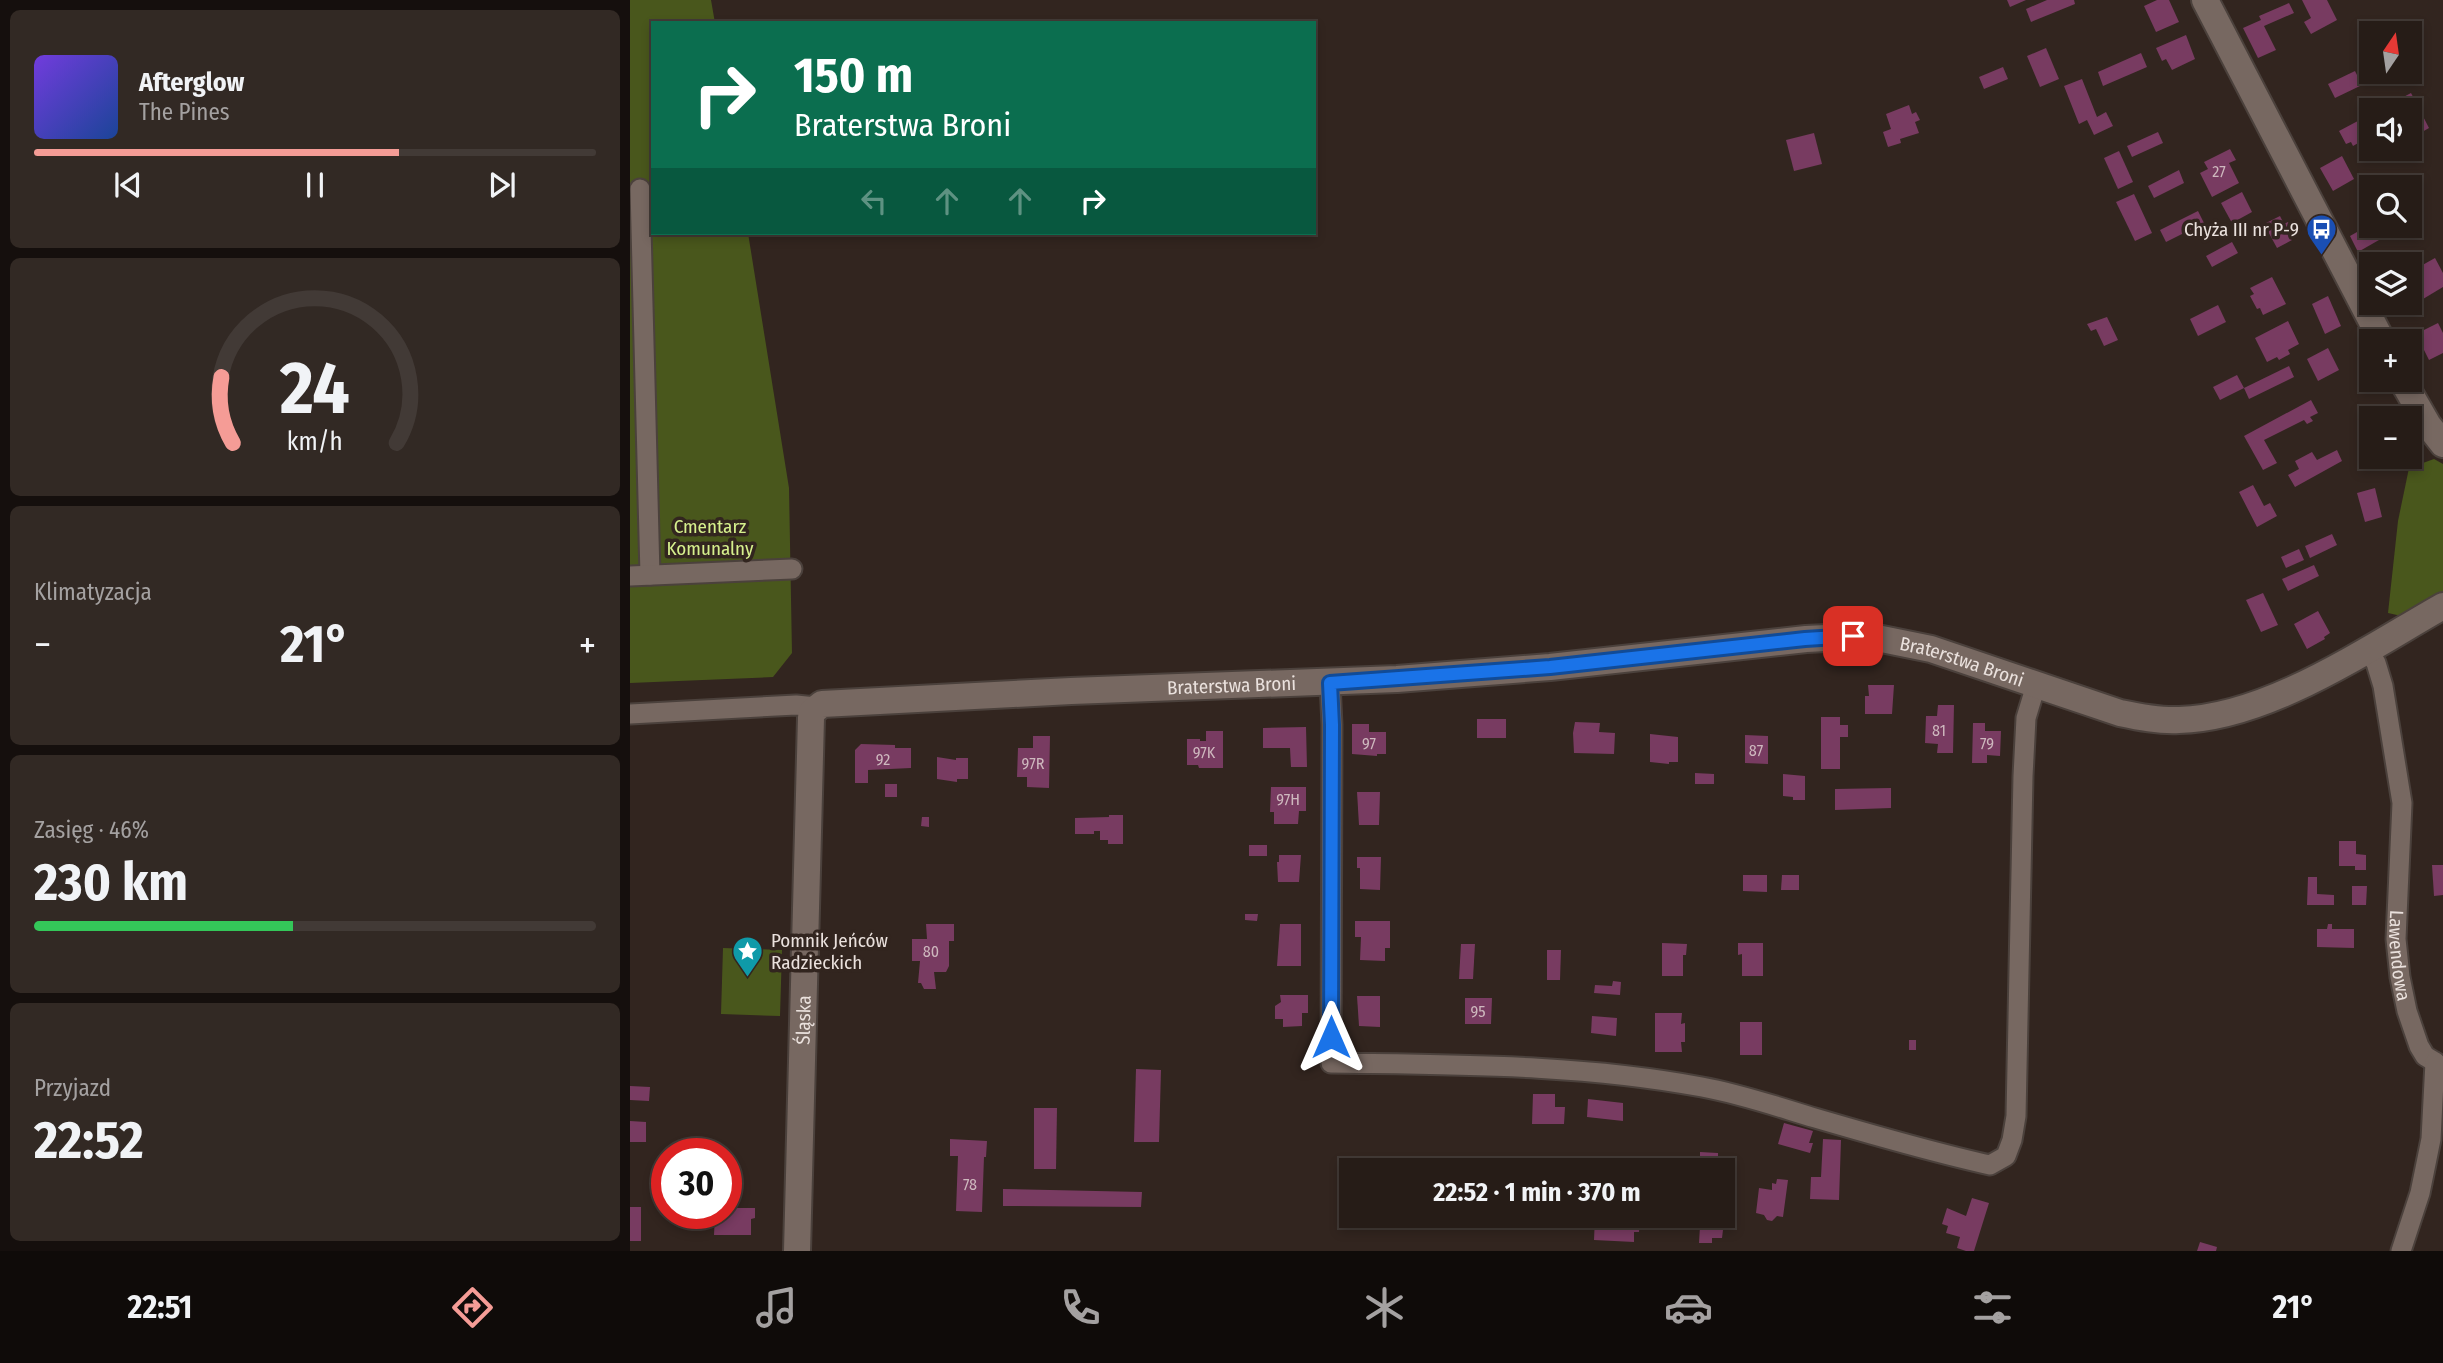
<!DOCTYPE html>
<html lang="pl">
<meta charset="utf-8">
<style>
body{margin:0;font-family:"Fira Sans Condensed",sans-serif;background:#322924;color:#f1f3f6;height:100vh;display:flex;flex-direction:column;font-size:26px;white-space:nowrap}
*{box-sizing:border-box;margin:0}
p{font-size:23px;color:#a4a1a1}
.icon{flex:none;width:38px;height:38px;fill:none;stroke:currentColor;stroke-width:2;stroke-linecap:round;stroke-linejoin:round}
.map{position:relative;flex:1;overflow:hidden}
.panel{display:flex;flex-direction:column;gap:10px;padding:10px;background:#150f0d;width:630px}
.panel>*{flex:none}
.top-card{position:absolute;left:21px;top:21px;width:665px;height:214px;border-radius:0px;box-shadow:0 4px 10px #0003,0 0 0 2px #423a36;background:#0b6e4f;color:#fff;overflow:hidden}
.needle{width:46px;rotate:13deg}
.tools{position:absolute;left:1729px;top:21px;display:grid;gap:14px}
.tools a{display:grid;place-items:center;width:63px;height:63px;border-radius:0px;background:#261c17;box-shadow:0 4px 10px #0003,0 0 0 2px #423a36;font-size:35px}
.speed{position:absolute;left:21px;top:1138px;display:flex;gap:14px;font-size:35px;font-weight:700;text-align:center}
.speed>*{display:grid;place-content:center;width:91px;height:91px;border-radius:50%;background:#261c17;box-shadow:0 4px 10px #0003,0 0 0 2px #423a36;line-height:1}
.speed .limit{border:10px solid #d22;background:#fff;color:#111}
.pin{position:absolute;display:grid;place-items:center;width:60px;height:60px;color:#fff;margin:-30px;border-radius:14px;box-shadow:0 4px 10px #0006}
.me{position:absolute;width:77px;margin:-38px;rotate:0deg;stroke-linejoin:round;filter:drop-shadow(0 0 5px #0008)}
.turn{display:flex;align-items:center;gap:24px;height:147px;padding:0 28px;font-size:32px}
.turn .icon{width:91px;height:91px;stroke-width:2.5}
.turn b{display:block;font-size:49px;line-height:60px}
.lanes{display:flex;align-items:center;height:66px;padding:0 28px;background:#0003;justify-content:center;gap:35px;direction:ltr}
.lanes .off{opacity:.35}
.big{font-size:52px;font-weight:700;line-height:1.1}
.panel .card{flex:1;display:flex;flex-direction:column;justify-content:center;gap:10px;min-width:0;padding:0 24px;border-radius:10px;background:#322924}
.panel .dial{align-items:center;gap:0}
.dial svg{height:182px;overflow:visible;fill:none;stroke:#423a36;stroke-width:7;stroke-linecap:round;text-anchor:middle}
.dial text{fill:#f1f3f6;stroke:none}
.song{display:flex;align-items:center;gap:21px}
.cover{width:84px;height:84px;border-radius:10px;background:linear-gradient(135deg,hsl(260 70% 55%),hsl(220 70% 35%))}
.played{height:7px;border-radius:4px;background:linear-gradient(90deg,#f59c96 65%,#423a36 65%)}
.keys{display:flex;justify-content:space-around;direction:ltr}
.heat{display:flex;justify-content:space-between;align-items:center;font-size:38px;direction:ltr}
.charge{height:10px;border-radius:5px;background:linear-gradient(90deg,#34c759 46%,#423a36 0)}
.trip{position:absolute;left:709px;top:1158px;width:396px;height:70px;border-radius:0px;background:#261c17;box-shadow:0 4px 10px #0003,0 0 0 2px #423a36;font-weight:700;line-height:70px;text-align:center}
.tab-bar{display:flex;height:112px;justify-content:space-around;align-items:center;background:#0f0b09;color:#a4a1a1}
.tab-bar .icon{width:49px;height:49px}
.tab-bar .active{color:#f59c96}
.tab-bar b{font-size:32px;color:#f1f3f6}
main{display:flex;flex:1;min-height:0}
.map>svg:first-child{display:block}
.green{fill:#49571c}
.building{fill:#783b61}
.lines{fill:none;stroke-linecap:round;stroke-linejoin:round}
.street-casing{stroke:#4b413c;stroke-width:23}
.secondary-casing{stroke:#4b413c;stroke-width:30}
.street{stroke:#776861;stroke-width:19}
.secondary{stroke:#776861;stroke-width:26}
.route-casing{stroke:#114b97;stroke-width:18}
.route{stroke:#1a73e8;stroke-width:12}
.labels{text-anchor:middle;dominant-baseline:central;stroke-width:7;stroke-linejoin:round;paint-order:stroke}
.number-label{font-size:16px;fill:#ceb8be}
.poi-label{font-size:19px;fill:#eae1dd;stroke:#32251f;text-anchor:end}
.park-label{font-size:19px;fill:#d6f08d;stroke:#32251f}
.street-label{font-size:19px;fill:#eae1dd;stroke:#32251f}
</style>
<main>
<section class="panel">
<div class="card">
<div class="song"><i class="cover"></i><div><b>Afterglow</b><p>The Pines</p></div></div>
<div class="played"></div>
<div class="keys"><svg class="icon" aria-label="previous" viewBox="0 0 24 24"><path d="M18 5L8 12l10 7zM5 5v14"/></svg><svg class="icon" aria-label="pause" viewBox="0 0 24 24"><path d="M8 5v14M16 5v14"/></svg><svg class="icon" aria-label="next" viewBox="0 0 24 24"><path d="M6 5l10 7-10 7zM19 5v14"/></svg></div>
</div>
<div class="card dial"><svg viewBox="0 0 100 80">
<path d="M14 69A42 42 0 1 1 86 69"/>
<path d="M14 69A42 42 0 0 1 9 40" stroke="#f59c96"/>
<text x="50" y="56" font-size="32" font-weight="700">24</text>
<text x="50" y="72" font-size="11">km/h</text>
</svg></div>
<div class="card"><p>Klimatyzacja</p>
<div class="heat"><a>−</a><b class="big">21°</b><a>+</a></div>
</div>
<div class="card"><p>Zasięg · 46%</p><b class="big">230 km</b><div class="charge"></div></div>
<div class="card"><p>Przyjazd</p><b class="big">22:52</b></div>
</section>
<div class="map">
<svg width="1813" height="1251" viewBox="0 0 1813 1251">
<rect width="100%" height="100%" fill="#32251f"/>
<g class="green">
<path d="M0 0H81L85 23H23V233H118L159 488 162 653 143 677 0 683Z"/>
<path d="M1804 459 1813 464V596L1776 617 1758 613 1768 521 1779 468Z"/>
<path d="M93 948 152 950 150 1016 91 1014Z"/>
</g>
<g class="building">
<path d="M1377 0H1396L1380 7Z"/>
<path d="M1417 0H1444L1445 4 1401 22 1396 9Z"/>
<path d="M1527 0H1539L1549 22 1526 32 1514 6Z"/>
<path d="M1672 0H1697L1707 20 1681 34 1674 22 1681 18Z"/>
<path d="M1659 3 1664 13 1634 26 1646 50 1628 58 1613 28 1631 20 1629 16Z"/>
<path d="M1556 35 1565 59 1542 70 1536 59 1532 61 1526 48Z"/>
<path d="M1416 48 1429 79 1410 87 1397 56Z"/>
<path d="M1511 53 1517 67 1473 86 1468 72Z"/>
<path d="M1373 67 1378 79 1354 89 1349 77Z"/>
<path d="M1725 71 1732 85 1705 98 1698 84Z"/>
<path d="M1452 79 1467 117 1476 112 1483 126 1464 135 1457 120 1449 124 1434 86Z"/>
<path d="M1781 93 1799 128 1780 139V110H1749Z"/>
<path d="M1279 105 1282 114 1286 112 1290 120 1285 122 1289 133 1270 139 1271 143 1258 147 1253 132 1261 129 1256 114Z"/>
<path d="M1741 114V131L1727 138 1730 142 1723 146 1721 142 1716 144 1709 131Z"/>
<path d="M1528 132 1533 143 1502 157 1497 146Z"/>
<path d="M1184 133 1192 164 1164 171 1156 140Z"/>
<path d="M1600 149 1606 160 1599 163 1609 183 1582 197 1570 173 1578 169 1574 162Z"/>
<path d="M1489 151 1503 182 1488 189 1474 158Z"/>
<path d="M1712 156 1724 179 1703 191 1690 168Z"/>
<path d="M1549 170 1554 183 1524 198 1518 186Z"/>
<path d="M1612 192 1622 212 1602 223 1591 203Z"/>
<path d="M1504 194 1522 233 1505 241 1486 202Z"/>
<path d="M1568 211 1574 223 1536 242 1530 230Z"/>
<path d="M1650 216 1654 224 1658 222 1661 227 1657 229 1662 240 1647 248 1634 224Z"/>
<path d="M1741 224 1759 226 1763 232 1728 252 1720 236Z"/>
<path d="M1602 242 1608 253 1582 267 1576 256Z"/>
<path d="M1805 258 1813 273V287L1788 302 1780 287V272Z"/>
<path d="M1642 277 1656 304 1633 315 1630 308 1627 309 1620 296 1624 294 1620 288Z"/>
<path d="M1698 296 1711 326 1695 334 1682 304Z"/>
<path d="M1588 305 1596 322 1568 336 1560 319Z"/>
<path d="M1477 317 1488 340 1474 346 1466 329 1461 331 1457 324Z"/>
<path d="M1658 321 1669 344 1658 350 1660 354 1649 360 1647 357 1637 362 1625 338Z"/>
<path d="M1808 323 1813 333V353L1799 360 1786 334Z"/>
<path d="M1698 348 1709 370 1688 381 1677 359Z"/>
<path d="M1659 366 1664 377 1619 399 1614 388Z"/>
<path d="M1607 375 1614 388 1590 400 1583 387Z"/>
<path d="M1681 400 1688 413 1680 417 1683 421 1677 424 1674 420 1634 440 1647 463 1633 470 1614 436Z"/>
<path d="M1707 450 1712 461 1665 487 1658 475 1669 469 1665 461 1682 452 1687 460Z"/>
<path d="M1623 485 1634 506 1640 503 1647 516 1627 527 1609 492Z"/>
<path d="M1745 488 1752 517 1735 522 1727 493Z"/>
<path d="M1702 534 1707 545 1680 558 1675 546Z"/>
<path d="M1669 549 1674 560 1656 568 1651 557Z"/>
<path d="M1684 565 1689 576 1658 591 1652 579Z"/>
<path d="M1633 593 1648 625 1631 632 1616 600Z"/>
<path d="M1688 611 1700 633 1694 637 1695 639 1677 649 1664 624Z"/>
<path d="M1238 685H1264L1262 714H1235V696H1239Z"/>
<path d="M1308 705H1324L1323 753H1307L1308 744 1295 743 1296 716H1307Z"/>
<path d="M1191 717H1210V725H1218V737H1210V769H1191Z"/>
<rect x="847" y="719" width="29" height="19"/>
<path d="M945 722 970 723 969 732 985 733 984 754 944 753 943 733Z"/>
<path d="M1343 723H1355V731H1371L1370 756 1357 755V763H1342Z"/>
<path d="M722 724H739V732H756V754H747V756L722 754Z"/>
<path d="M676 727 677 767H661L660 748H633V728Z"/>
<path d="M576 731H593V768H569L568 765H557V739H570V741H576Z"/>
<path d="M1020 734 1048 737V762H1039V764L1020 762Z"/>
<path d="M1115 735 1138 736V764L1115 763Z"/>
<path d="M403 736H420L419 788 397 787V777H387L388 748H403Z"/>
<path d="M231 744 265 745V748H281V768L238 770V783H225V750Z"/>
<path d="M307 757 326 760V758H338V779H327V782L307 779Z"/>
<path d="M1065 773 1084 774V784H1065Z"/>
<path d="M1153 774 1175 776V800H1163V797L1153 796Z"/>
<rect x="255" y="784" width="12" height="13"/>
<path d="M641 787H676V811H669L668 824H644V812H640Z"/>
<path d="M1261 788V808L1205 810V789Z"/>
<path d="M727 792H750L749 825H729Z"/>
<path d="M479 815H493V844H478V840H470V831H464V834H445V818L479 817Z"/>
<path d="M292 817H299V827L291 826Z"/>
<path d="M1709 841H1726V854L1736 855V870H1725V866H1709Z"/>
<rect x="619" y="845" width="18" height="11"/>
<path d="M649 855H671L669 882H648L647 862H649Z"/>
<path d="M727 857H751L750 890 730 889V868H727Z"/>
<path d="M1802 865H1813V895L1804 896Z"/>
<path d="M1113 875H1137V892L1113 891Z"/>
<path d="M1152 875H1169V890H1151Z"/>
<path d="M1678 877H1687V894L1704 895V905H1677Z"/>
<path d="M1722 886H1737L1736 905H1722Z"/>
<path d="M615 914H628L627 921 615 920Z"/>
<path d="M725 921H760V948H755V961L730 960 731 937H725Z"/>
<path d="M296 924H324V941H319V966L316 972H304L306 989H294L291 983H288L290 961H282V939H297Z"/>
<path d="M650 924H671V966H647Z"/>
<path d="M1698 924H1702V929H1724V948L1687 947V929H1697Z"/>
<path d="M1032 943 1057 944 1056 955H1053V976H1032Z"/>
<path d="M1108 943H1133V976H1112V954L1108 955Z"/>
<path d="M831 944H845L843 979H829Z"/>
<path d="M917 950H931L930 980H917Z"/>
<path d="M983 981 991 982 990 995 964 993 965 985 982 986Z"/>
<path d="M650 995H678V1013H672V1026L653 1027V1019H645V1006L651 1002Z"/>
<path d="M727 996H750V1027L729 1026Z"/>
<path d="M835 998H862L861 1024H835Z"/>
<path d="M1025 1013H1052L1051 1024 1055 1023V1042H1051L1052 1052H1025Z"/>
<path d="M962 1016 987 1018 986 1036 961 1033Z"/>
<rect x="1110" y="1022" width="22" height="33"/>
<rect x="1279" y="1040" width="7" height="10"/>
<path d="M506 1069 531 1070 529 1142H504Z"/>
<path d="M0 1086 20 1087 19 1101 0 1100Z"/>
<path d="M903 1094H925V1107H935L934 1124H902Z"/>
<path d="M958 1099 993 1103V1121L957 1117Z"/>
<path d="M404 1108H427L426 1169H404Z"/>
<path d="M0 1121 16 1122V1142H0Z"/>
<path d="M1154 1123 1183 1131 1179 1143H1183L1180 1153 1148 1144Z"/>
<path d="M320 1139 357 1141 356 1157H354L352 1212 326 1211 328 1156H320Z"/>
<path d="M1193 1139 1211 1140 1209 1200 1180 1199 1181 1177H1191Z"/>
<path d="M1070 1152 1088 1153V1157L1101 1158 1100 1180H1092V1171H1053L1054 1157H1070Z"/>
<path d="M956 1161 1007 1163V1171H956Z"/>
<path d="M1147 1179 1158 1180 1153 1217 1147 1216 1142 1221 1137 1220 1134 1215 1126 1213 1129 1188 1142 1190V1183L1146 1184Z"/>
<path d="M373 1189 512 1192 511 1207 373 1206Z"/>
<path d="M1342 1198 1359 1203 1344 1251H1336L1327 1248 1330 1237 1316 1233 1318 1226 1312 1224 1317 1208 1336 1216Z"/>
<rect x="0" y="1207" width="11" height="34"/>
<path d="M96 1208H125V1218L121 1219V1235H84L85 1213H96Z"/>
<path d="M965 1216H1010L1009 1232H1004V1242L964 1240Z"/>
<path d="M1082 1222H1094L1092 1238H1082V1243H1069L1070 1226H1082Z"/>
<path d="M1570 1242 1587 1247 1586 1251H1567Z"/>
</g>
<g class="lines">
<defs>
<g id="street">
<path d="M10 189 20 575"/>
<path d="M0 576 162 569"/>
<path id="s1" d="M1737 649 1746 663 1753 686 1772 803 1766 939 1770 977 1777 1011 1789 1046 1795 1056 1805 1062"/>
<path d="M700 683 702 725 701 1063C825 1065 950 1064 1072 1087 1111 1094 1148 1107 1185 1118 1243 1135 1301 1152 1360 1165L1376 1156 1382 1140 1386 1116 1393 776 1396 718 1406 685"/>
<path d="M0 714 166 705 186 707"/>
<path d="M1771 1251 1790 1193 1801 1139 1805 1062"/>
</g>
<g id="secondary">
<path d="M1575 0 1752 341"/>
<path d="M1772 380 1798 425 1813 444"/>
<path id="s2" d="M167 1251 181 718 182 712 192 704 441 691 767 679 920 667 1176 639 1237 636 1301 649 1490 713C1509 717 1529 721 1549 720 1638 718 1737 649 1813 606"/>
</g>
</defs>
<use href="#street" class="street-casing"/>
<use href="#secondary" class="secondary-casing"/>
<use href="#street" class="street"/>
<use href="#secondary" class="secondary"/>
</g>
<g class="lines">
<defs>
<path id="route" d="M701 1037 702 725 700 683 920 667 1175 639 1223 636"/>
</defs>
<use href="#route" class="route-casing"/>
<use href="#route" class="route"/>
</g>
<defs>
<symbol id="bus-pin" viewBox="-11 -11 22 30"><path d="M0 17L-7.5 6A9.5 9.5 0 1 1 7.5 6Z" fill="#1a4fb4" stroke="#32251f"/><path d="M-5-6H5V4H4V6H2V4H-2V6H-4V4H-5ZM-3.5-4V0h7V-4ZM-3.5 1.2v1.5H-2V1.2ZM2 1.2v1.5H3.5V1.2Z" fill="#fff"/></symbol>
<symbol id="sight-pin" viewBox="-11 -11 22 30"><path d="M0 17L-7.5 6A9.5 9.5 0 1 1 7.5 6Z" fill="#0f9aa8" stroke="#32251f"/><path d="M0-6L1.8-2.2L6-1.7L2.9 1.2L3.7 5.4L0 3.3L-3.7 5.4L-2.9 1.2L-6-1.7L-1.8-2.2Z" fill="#fff"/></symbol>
</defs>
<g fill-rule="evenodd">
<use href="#bus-pin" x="1674" y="212" width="35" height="47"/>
<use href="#sight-pin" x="100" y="934" width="35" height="47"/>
</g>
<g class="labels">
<g class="number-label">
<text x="1589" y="171">27</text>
<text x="1309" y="730">81</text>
<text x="739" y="743">97</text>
<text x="1357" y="743">79</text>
<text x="1126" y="750">87</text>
<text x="574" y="752">97K</text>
<text x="253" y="759">92</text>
<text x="403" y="763">97R</text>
<text x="658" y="799">97H</text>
<text x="301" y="951">80</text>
<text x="848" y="1011">95</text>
<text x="340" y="1184">78</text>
</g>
<g class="poi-label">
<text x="1669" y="229">Chyża III nr P-9</text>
<text x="141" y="940" text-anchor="start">Pomnik Jeńców<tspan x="141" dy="22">Radzieckich</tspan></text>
</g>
<g class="park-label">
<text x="80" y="526">Cmentarz<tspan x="80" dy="22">Komunalny</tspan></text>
</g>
<g class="street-label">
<text stroke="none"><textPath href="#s2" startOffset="1698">Braterstwa Broni</textPath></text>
<text stroke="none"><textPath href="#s2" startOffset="962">Braterstwa Broni</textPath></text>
<text stroke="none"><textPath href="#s1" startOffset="312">Lawendowa</textPath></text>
<text stroke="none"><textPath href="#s2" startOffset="231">Śląska</textPath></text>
</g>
</g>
</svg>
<div class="tools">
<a><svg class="needle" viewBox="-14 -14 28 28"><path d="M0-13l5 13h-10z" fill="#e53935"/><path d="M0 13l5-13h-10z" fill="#a4a1a1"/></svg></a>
<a><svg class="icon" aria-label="sound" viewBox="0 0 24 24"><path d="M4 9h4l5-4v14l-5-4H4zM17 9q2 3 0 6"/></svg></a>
<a><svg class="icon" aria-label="search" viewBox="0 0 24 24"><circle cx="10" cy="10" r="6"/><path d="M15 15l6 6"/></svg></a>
<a><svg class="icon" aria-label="layers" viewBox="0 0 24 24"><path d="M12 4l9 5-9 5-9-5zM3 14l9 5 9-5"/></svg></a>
<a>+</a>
<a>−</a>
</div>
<div class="speed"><div class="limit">30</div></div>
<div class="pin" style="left:1223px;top:636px;background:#d93025"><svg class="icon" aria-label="arrive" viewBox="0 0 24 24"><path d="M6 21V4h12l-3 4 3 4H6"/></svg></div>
<svg class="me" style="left:701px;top:1037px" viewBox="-20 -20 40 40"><path d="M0-17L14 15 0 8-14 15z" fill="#1a73e8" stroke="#fff" stroke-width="4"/></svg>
<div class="trip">22:52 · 1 min · 370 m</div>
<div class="top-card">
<div class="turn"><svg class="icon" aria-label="right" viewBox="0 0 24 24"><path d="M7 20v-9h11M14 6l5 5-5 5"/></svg><div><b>150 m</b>Braterstwa Broni</div></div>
<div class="lanes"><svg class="icon off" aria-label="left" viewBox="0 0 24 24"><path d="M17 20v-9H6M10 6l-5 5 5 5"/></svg><svg class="icon off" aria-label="ahead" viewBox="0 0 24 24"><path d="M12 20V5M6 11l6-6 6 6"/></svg><svg class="icon off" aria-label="ahead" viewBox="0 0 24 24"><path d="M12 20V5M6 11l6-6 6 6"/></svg><svg class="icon" aria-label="right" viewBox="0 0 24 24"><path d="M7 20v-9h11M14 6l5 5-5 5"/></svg></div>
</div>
</div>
</main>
<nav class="tab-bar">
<b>22:51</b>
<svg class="icon active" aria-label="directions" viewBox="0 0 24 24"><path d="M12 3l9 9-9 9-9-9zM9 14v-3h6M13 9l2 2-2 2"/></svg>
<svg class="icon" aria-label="music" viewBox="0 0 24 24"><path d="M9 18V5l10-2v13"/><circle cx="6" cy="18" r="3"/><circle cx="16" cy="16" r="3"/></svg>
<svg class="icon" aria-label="phone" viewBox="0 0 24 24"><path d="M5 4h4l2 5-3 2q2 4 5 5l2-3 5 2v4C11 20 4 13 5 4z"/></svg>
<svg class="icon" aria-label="climate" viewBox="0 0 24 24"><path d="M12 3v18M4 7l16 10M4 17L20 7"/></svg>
<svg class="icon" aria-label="car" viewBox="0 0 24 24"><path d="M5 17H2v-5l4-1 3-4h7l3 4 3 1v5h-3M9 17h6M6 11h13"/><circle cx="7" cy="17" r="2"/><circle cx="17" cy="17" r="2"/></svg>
<svg class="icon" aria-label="filters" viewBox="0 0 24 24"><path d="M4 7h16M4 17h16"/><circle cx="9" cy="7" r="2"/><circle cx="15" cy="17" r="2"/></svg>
<b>21°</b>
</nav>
